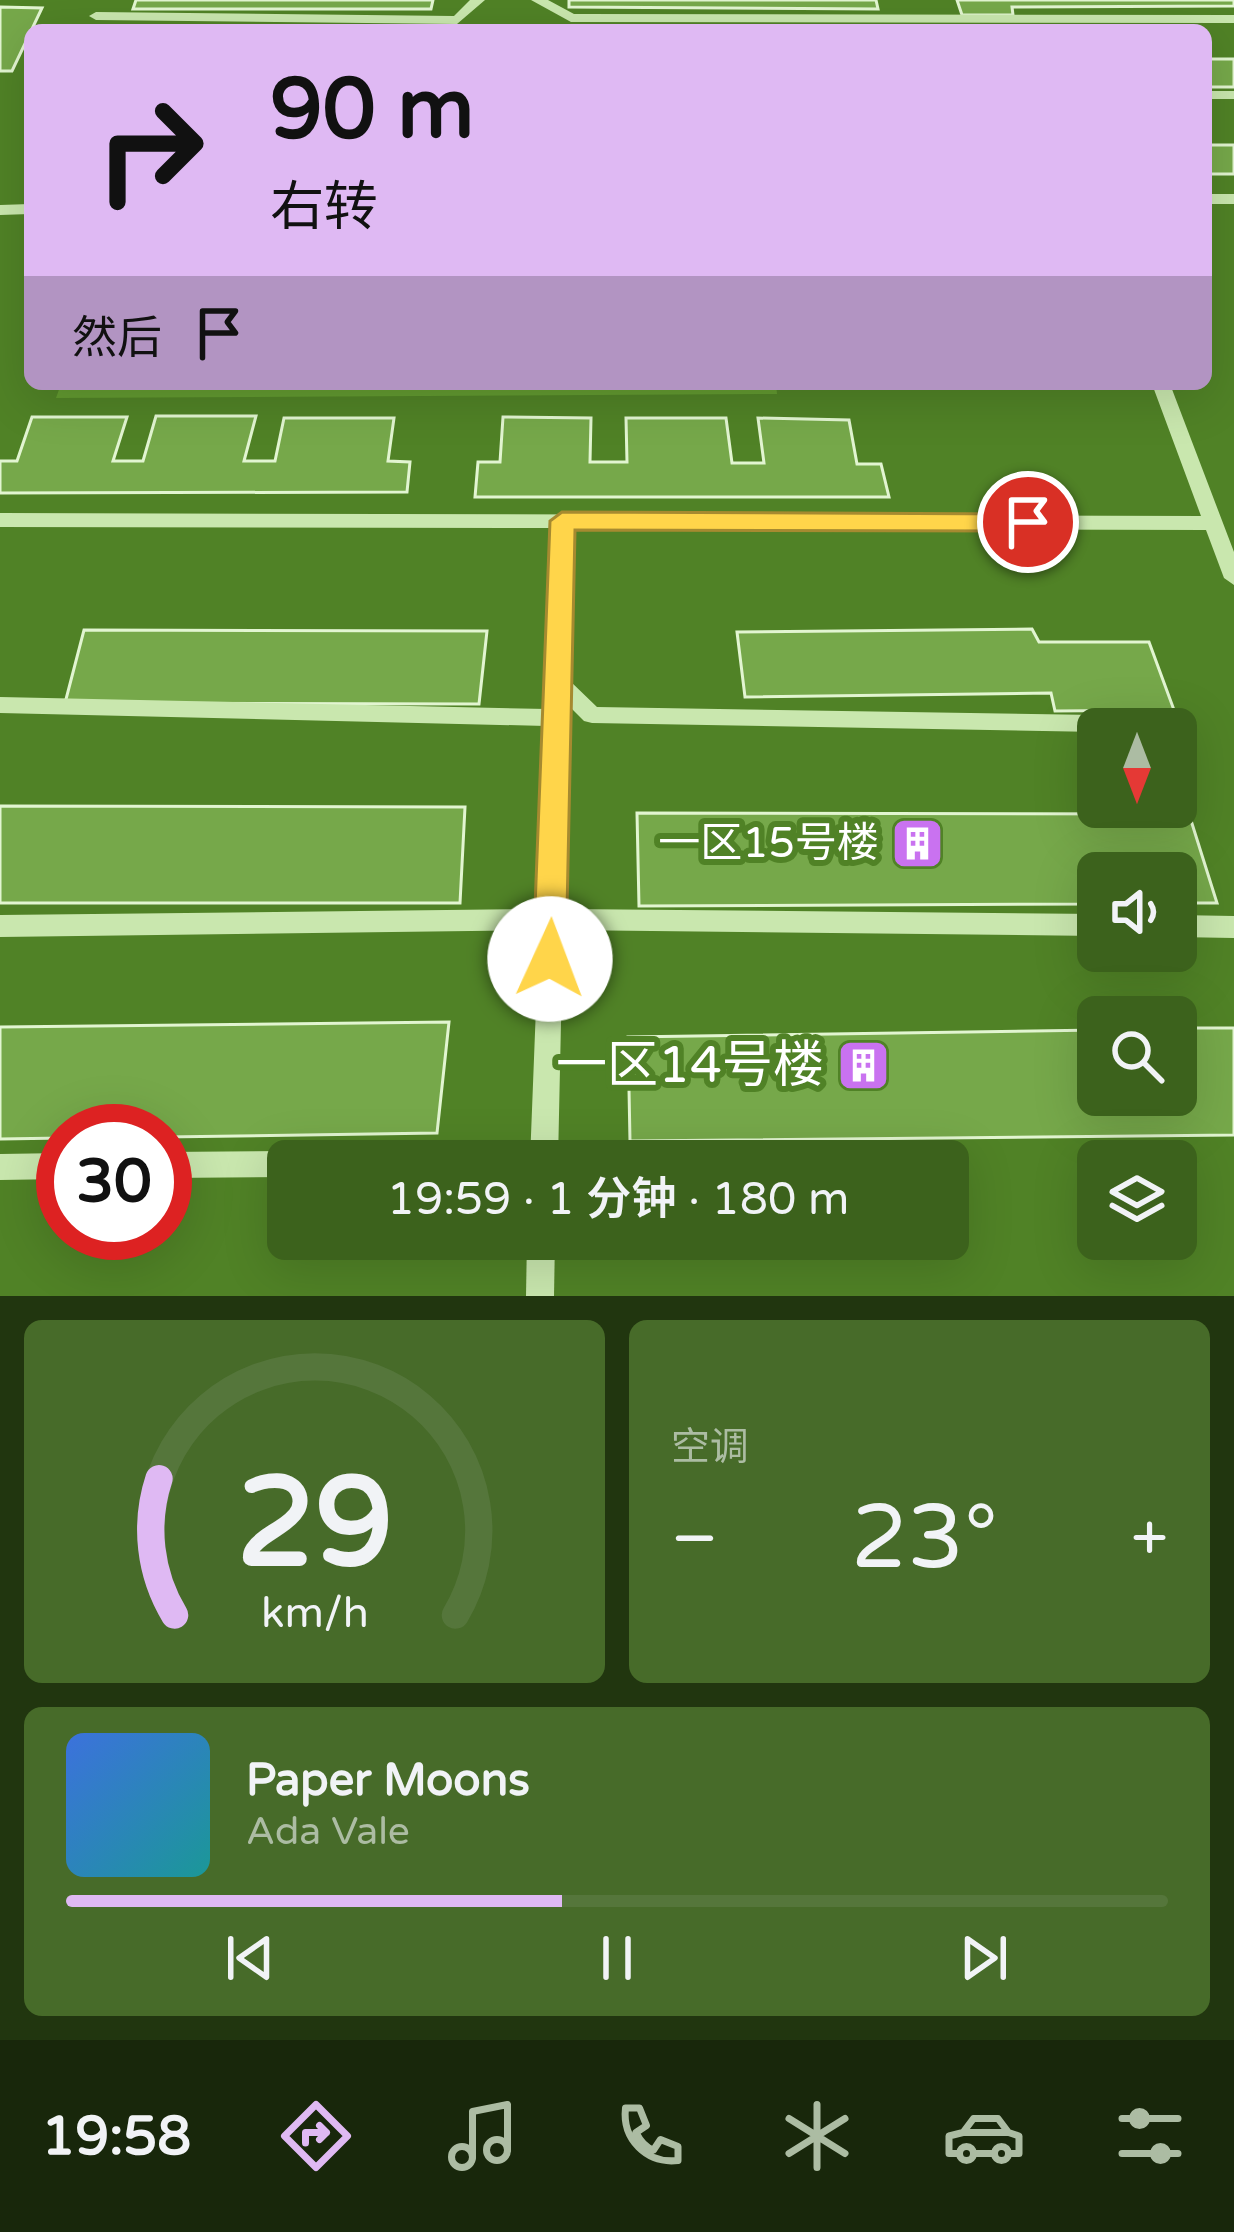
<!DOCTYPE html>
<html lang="zh">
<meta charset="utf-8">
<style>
body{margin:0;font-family:"Varela Round","Noto Sans SC",sans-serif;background:#476b29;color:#f1f3f6;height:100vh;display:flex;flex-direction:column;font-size:45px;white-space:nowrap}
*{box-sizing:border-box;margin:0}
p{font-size:39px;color:#acbca3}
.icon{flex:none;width:66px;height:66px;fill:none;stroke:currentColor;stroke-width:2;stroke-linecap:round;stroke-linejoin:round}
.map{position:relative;height:1296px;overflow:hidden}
.side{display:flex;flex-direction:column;gap:24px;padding:24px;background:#21360f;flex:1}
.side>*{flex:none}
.banner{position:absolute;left:24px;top:24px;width:1188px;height:366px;border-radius:18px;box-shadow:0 12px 48px #0002;background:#dfb9f3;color:#111;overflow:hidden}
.needle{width:78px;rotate:180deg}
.tools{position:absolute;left:1077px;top:708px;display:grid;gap:24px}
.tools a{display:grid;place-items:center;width:120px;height:120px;border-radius:18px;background:#3c621c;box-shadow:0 12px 48px #0002;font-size:60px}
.speed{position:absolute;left:36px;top:1104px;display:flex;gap:24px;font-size:60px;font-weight:700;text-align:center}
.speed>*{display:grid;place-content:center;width:156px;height:156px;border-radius:50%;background:#3c621c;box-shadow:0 12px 48px #0002;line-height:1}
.speed .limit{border:18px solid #d22;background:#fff;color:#111}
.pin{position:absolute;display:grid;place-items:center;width:102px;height:102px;color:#fff;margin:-51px;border:6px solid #fff;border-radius:50%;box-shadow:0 3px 12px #0007}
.me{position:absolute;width:132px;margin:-66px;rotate:2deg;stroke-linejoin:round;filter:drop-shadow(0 0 9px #0008)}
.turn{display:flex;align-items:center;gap:42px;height:252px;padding:0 48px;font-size:54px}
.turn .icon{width:156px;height:156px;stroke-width:2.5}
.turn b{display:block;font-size:84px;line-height:102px}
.then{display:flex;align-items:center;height:114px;padding:0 48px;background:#0003;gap:24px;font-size:45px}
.big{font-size:90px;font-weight:600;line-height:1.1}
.side .card{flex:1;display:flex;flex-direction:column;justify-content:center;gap:18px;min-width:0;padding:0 42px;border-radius:18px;background:#476b29}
.side .dial{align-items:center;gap:0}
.dial svg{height:312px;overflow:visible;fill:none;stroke:#55763b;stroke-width:7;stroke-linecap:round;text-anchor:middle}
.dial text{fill:#f1f3f6;stroke:none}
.song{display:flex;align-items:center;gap:36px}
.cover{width:144px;height:144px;border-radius:18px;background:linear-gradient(135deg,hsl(220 70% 55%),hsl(180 70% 35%))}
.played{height:12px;border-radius:6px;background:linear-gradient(90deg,#dfb9f3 45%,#55763b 45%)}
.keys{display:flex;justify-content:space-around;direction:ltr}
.heat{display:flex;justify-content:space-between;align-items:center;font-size:66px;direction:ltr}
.side .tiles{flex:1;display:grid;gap:24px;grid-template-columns:1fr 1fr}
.card:last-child{grid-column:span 2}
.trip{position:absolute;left:267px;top:1140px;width:702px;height:120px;border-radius:18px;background:#3c621c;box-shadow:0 12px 48px #0002;font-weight:600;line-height:120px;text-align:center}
.tab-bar{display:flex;height:192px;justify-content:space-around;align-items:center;background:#18270b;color:#acbca3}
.tab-bar .icon{width:84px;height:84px}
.tab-bar .selected{color:#dfb9f3}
.tab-bar b{font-size:54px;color:#f1f3f6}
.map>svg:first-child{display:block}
.green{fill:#629930}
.building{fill:#76a84a;stroke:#e2f5d1;stroke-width:3}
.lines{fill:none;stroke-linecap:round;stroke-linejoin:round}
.minor{fill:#c9e7ae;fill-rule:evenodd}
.route{fill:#ffd54a;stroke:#a68a30;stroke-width:3}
.labels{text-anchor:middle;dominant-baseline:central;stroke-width:12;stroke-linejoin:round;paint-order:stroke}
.poi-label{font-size:42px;fill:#fff;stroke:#508226;text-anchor:end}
.near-poi-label{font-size:51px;fill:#fff;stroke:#508226;text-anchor:end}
</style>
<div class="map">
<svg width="1234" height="1296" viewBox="0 0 1234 1296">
<rect width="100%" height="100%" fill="#508226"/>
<path class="green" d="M61 384H776L777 394 56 398Z"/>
<g class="building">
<path d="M136 0H433L431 9H133Z"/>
<path d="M569 0H876L878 9 569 7Z"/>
<path d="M957 0H1234V6L1012 7 1013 15H962Z"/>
<path d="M0 7 42 8 12 71H0Z"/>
<rect x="1206" y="59" width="28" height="28"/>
<rect x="1206" y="145" width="28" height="29"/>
<path d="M156 416H256L244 461H275L284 418H394L388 461 410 462 407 492 0 493V461H17L32 417H127L113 461H143Z"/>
<path d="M503 417 591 418 590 462H627L626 418H726L732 463H764L758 418 849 420 857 464H881L889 497H475L478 462H500Z"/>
<path d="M1032 629 1039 642H1149L1174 710 1055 711 1051 693 745 697 737 632Z"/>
<path d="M84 630 487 631 479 704 65 703Z"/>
<path d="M0 806 465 807 460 903H0Z"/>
<path d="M637 813 1189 814 1217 903H1176V873H1098V904L639 906Z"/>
<path d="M449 1022 437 1133 165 1137V1131H63V1138L0 1139V1027Z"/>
<path d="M1176 1028H1234V1135L630 1141 628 1037 1098 1030V1095H1176Z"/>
</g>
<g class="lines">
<g class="minor">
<path d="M470 0H485L457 24 96 20 89 16 96 12 454 16Z"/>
<path d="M531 0H548L574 14 1234 15V23L571 22Z"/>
<rect x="1206" y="91" width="28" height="8"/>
<rect x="1206" y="194" width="28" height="10"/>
<path d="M30 204V214L0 215V205Z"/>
<path d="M1152 384H1170L1234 552V585L1224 578 1206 530 573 528 569 680 597 707 1160 716 1168 719 1171 725 1169 729H1098V732L592 723 584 721 568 705 564 909 1098 914V936L563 930 558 1161H530L539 930 0 937V915L539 909 546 726 0 713V697L547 709 553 528 0 527V513L1201 516Z"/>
<path d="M1176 915 1234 916V938L1176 937Z"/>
<path d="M288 1151 298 1155 300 1161H288V1177L165 1178V1152Z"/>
<path d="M63 1153V1179L0 1180V1154Z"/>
<path d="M527 1239H555L554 1296H526Z"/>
</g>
</g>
<path class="route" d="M562 512 1028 514 1040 522 1028 531 575 530 566 959 561 969 550 974 538 969 533 959 550 521Z"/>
<defs>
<symbol id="building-square" viewBox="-11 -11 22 22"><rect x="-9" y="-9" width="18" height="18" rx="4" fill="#c972f0" stroke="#508226"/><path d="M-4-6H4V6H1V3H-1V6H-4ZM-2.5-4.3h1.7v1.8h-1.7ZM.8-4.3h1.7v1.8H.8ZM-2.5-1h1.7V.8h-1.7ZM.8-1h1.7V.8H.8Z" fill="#fff"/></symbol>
</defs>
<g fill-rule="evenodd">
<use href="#building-square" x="888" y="814" width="59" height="59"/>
<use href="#building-square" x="834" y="1036" width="59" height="59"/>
</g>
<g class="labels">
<g class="poi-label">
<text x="879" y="843">一区15号楼</text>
</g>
<g class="near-poi-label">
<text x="824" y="1066">一区14号楼</text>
</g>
</g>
</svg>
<div class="tools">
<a><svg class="needle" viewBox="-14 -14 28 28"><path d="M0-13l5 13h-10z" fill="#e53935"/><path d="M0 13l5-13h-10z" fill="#acbca3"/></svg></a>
<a><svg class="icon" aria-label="sound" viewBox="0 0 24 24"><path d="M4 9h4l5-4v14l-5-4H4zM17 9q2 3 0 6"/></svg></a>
<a><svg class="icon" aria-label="search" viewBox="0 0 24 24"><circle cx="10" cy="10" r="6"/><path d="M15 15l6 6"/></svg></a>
<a><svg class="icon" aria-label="layers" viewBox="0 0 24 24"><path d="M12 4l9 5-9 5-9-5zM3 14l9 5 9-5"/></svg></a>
</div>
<div class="speed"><div class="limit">30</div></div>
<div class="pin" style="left:1028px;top:522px;background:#d93025"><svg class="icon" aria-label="arrive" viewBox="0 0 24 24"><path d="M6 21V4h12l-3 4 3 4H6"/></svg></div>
<svg class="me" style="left:550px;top:959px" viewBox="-20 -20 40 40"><circle r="19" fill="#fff"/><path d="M0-13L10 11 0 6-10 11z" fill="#ffd54a"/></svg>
<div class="trip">19:59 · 1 分钟 · 180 m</div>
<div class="banner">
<div class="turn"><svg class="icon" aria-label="right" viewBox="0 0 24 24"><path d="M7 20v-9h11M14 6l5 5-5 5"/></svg><div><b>90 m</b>右转</div></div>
<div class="then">然后<svg class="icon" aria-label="arrive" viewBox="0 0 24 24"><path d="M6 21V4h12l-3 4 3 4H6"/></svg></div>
</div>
</div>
<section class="side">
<div class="tiles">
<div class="card dial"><svg viewBox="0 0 100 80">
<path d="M14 69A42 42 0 1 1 86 69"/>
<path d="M14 69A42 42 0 0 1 10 34" stroke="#dfb9f3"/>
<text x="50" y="56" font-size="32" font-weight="700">29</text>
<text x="50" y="72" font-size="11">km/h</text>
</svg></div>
<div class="card"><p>空调</p>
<div class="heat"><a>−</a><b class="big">23°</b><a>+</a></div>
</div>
<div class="card">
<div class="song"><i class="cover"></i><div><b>Paper Moons</b><p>Ada Vale</p></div></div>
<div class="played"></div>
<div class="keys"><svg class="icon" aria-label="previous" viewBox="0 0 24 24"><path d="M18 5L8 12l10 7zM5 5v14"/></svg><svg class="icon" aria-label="pause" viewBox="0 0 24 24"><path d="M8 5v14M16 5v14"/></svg><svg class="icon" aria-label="next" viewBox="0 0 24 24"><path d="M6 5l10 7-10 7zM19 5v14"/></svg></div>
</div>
</div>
</section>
<nav class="tab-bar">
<b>19:58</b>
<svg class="icon selected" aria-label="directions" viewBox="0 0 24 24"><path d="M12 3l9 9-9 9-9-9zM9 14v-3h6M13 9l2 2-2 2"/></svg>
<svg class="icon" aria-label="music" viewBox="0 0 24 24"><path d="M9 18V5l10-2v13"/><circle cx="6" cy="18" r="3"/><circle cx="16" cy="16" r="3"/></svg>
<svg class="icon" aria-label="phone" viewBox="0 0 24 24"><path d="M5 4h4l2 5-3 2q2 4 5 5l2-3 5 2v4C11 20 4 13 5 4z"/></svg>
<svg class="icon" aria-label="climate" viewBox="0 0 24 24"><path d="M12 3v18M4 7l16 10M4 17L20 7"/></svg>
<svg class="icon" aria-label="car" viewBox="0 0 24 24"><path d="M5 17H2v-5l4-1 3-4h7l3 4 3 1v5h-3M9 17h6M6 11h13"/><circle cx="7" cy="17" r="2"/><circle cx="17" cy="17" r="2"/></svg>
<svg class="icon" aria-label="filters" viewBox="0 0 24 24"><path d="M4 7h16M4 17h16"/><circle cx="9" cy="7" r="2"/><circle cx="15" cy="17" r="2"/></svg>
</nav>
